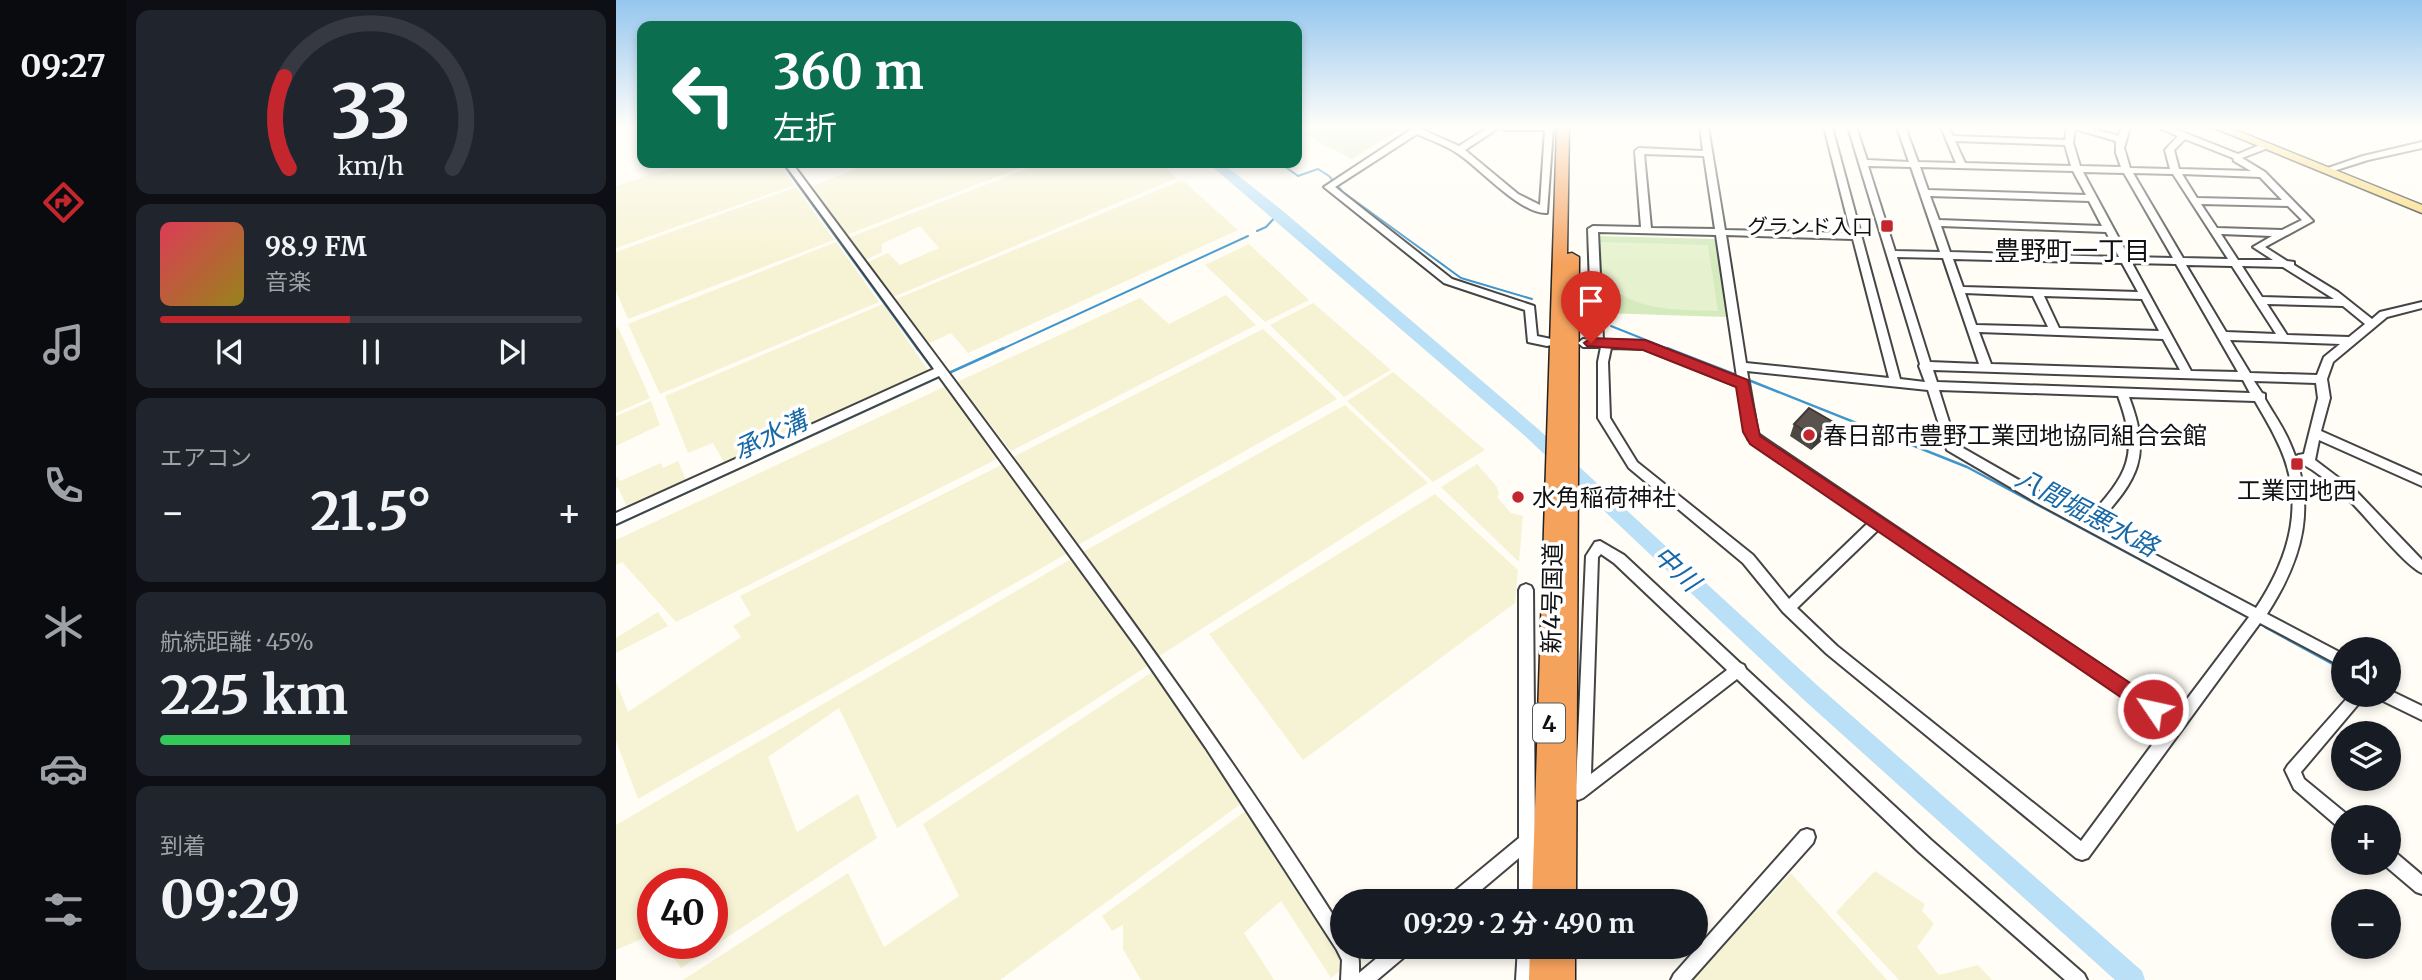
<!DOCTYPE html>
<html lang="ja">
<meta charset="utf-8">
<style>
body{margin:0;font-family:Merriweather,"Noto Sans JP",serif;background:#20242c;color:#f1f3f6;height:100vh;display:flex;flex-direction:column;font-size:26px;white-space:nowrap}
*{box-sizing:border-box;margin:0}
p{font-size:23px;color:#9ea1a6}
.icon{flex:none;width:38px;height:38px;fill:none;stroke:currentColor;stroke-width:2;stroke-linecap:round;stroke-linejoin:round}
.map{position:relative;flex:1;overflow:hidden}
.details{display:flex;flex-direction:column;gap:10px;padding:10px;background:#0d0f14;width:490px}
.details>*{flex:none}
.hud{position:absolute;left:21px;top:21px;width:665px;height:147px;border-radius:14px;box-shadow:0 4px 10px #0003;background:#0b6e4f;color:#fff;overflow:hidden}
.fabs{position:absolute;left:1715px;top:637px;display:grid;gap:14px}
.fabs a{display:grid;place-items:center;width:70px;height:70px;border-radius:50%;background:#171b24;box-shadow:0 4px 10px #0003;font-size:35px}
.speed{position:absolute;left:21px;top:868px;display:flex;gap:14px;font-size:35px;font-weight:700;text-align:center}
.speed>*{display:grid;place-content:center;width:91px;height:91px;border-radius:50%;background:#171b24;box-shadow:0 4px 10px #0003;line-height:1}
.speed .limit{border:10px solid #d22;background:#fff;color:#111}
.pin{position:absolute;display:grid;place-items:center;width:60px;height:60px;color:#fff;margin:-72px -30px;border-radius:50% 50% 50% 0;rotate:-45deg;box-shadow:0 0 7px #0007}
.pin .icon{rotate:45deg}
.me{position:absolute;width:77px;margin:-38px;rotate:304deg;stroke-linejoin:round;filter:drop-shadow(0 0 5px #0008)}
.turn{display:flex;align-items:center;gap:24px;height:147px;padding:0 21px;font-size:32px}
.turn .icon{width:91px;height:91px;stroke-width:2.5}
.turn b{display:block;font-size:49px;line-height:60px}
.big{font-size:52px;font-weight:700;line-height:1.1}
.details .tile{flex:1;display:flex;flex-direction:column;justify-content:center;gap:10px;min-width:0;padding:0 24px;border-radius:14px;background:#20242c}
.details .dial{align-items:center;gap:0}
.dial svg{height:182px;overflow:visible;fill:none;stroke:#363941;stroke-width:7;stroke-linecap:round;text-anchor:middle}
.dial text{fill:#f1f3f6;stroke:none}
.song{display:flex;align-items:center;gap:21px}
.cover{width:84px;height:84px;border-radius:10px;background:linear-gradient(135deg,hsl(350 70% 55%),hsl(50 70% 35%))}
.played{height:7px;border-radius:4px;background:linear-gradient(90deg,#c4262e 45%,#363941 45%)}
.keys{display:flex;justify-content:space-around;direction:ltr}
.heat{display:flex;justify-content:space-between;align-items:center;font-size:38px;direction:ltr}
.charge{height:10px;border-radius:5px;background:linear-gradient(90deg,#34c759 45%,#363941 0)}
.trip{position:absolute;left:714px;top:889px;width:378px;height:70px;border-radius:35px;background:#171b24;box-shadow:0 4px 10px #0003;font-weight:700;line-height:70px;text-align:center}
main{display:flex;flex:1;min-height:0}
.dock{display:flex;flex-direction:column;width:126px;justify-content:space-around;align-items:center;background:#090b0e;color:#9ea1a6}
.dock .icon{width:49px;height:49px}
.dock .on{color:#c4262e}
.dock b{font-size:32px;color:#f1f3f6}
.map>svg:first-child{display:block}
.farmland{fill:#f6f3d4}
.green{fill:#d5ebbd}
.pitch{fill:#e6f2cf}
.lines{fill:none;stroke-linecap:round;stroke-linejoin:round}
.stream-far2{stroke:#3f96cf;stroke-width:2}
.stream-far1{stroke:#3f96cf;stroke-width:2.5}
.stream{stroke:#3f96cf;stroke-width:3.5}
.river{fill:#b9e0f7;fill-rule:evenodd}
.minor-casing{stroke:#444;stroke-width:4}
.major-casing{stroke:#222;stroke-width:3}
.highway-casing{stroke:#222;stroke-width:3}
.minor{fill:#fff;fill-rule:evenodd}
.major{fill:#f9d66b;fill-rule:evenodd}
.highway{fill:#f5a25d;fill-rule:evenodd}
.wall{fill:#4d4742}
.shaded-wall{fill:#3f3936}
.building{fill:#5a524d;stroke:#3f3936;stroke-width:2}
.route{fill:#c4262e;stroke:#7f191e;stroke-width:2}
.poi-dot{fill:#c4262e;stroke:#fff;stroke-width:2.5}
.labels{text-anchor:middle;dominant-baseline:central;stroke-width:7;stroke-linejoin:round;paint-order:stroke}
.far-poi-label{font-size:21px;fill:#111;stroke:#fff;text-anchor:end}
.shield{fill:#fff;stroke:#585858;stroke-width:2}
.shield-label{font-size:23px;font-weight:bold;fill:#111}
.poi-label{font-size:24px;fill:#111;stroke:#fff;text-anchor:start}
.street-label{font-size:24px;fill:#111;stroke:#fff}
.neighbourhood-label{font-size:26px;fill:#111;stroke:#fff}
.water-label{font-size:26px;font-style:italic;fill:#1768a6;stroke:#fff}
</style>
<main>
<nav class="dock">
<b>09:27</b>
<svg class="icon on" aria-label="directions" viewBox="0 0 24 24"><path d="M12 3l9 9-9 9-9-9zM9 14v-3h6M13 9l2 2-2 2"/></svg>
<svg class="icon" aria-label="music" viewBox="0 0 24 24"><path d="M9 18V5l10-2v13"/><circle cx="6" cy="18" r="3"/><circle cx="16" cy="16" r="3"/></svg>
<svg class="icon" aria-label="phone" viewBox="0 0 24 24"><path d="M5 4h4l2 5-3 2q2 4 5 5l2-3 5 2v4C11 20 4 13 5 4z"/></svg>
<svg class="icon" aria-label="climate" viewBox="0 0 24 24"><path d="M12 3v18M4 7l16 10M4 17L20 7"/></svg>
<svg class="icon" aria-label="car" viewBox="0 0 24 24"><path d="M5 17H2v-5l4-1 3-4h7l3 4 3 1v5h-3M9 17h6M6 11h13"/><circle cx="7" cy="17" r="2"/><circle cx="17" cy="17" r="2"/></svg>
<svg class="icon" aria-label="filters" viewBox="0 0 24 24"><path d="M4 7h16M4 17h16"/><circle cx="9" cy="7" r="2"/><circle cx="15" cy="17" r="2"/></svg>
</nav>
<section class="details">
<div class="tile dial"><svg viewBox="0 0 100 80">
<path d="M14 69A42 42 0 1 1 86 69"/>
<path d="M14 69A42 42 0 0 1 12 29" stroke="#c4262e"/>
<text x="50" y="56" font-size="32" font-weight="700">33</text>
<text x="50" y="72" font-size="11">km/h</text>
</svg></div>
<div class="tile">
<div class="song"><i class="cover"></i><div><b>98.9 FM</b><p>音楽</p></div></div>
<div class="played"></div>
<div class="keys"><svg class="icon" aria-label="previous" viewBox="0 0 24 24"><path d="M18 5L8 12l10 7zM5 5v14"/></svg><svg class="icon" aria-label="pause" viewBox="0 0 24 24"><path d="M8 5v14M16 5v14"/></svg><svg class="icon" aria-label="next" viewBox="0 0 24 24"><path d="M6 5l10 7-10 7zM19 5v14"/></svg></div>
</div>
<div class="tile"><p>エアコン</p>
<div class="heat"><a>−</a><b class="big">21.5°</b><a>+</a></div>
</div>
<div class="tile"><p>航続距離 · 45%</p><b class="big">225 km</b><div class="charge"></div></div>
<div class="tile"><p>到着</p><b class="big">09:29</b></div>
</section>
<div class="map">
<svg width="1806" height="980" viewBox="0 0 1806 980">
<rect width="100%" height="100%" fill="#fffdf5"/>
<g class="farmland">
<path d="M69 163H163L179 185 0 248V186Z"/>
<path d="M255 163H417L230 235 194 187Z"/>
<path d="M426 163H544L561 178 275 298 250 263 272 253 284 265 323 248 304 226 266 244V252L247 261 232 238Z"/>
<path d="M566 180 622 230 352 353 335 333 310 345 278 300Z"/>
<path d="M180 187 218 240 12 319 0 291V252Z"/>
<path d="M220 242 263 302 44 394 12 324Z"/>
<path d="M633 244 693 300 649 322 589 265Z"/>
<path d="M610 295 640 325 395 451 341 382 524 298 553 324Z"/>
<path d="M697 303 775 370 728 397 654 325Z"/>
<path d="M267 304 313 372 109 464 97 443 72 453 49 396Z"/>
<path d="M2 327 34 398 0 413V328Z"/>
<path d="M647 329 721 399 462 545 397 457Z"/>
<path d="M777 372 869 450 817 482 731 401Z"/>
<path d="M330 386 383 458 60 622 6 562 0 565V540Z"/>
<path d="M35 401 44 425 0 446V416Z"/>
<path d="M729 405 812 483 542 657 467 552Z"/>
<path d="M62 461 71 483 12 509 2 487 0 488V476L4 481 45 463 47 468Z"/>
<path d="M387 464 452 553 22 799 0 741V681L12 712 125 637 117 626 135 615 124 596Z"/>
<path d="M861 464 881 487 883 494 881 497 895 513 907 516 903 562 825 487Z"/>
<path d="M819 494 902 570 899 603 687 760 593 634Z"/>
<path d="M455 559 533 665 281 828 223 708 152 757 181 832 242 794 261 838 65 968 48 943H96V884H37V934L0 950V825Z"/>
<path d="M42 612 52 626 0 653V638Z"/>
<path d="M536 672 626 803 384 980H67L232 873 268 947 343 896 307 824Z"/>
<path d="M631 810 729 967 715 978 665 901 628 933 658 980H525L507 949V925L496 931 486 916Z"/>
<path d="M1259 871 1309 904 1306 911 1318 924 1301 947 1323 975 1362 965 1376 980H1283L1220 912Z"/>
<path d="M1175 873 1271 980H1076Z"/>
</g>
<g class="green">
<path d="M693 127H788L736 159 684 132Z"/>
<path d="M983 236 1100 239 1111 317 985 313Z"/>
</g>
<path class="pitch" d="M985 242 1092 245 1102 311C1060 309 1016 313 986 278Z"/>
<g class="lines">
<g class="stream-far2">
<path d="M166 163 302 350"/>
<path d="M664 163 682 176 702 169 713 176 727 192 845 278 916 299"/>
<path d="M641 231 650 227 662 214"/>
<path d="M995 326 1055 350"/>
<path d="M384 350 632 236"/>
</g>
<g class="stream-far1">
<path d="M301 348 316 368"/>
<path d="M1051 348 1123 376"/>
<path d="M335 372 388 348"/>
<path d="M1130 379 1351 467 1635 619"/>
<path d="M0 525 323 377"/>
<path d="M1641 622 1653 629"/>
</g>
<path class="stream" d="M1650 627 1727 669"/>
<path class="river" d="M592 163H606L667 211 921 428 1202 686 1526 971 1529 980H1499L1188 700 909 436Z"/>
<defs>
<g id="minor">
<path d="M799 127H809L807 130 843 146 873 127H884L849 150 902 194 924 205 929 130H889L885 127 937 128 931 213C905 215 863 167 841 153 829 145 814 140 801 134L719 187 836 279 918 306 921 336 935 339 936 342 935 345 931 346 912 342 909 310 828 283 708 187Z"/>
<path d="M1084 127H1092L1109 230 1235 233 1208 127H1216L1284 379 1309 382 1303 366 1304 364 1232 127H1240L1251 160 1293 162 1281 127H1289L1302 162 1340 163 1325 127H1333L1337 136 1449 140 1451 127H1471L1502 136 1506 127H1514L1508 148 1514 168 1554 169 1549 150 1562 136 1541 127H1554L1622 154 1646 144H1652V148L1626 158 1649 172 1697 221 1649 247 1671 261 1678 262V265L1722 292 1756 319 1764 312 1806 302V308L1771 317 1717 362 1711 379 1714 398 1705 431 1806 476V486L1703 440 1699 460 1740 491 1806 560V573C1789 566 1749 515 1732 499 1723 490 1713 481 1702 474 1695 468 1686 465 1680 458L1682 455 1688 454 1702 398 1700 383 1638 381 1646 393 1649 394V399C1657 413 1667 427 1673 441 1702 505 1687 558 1651 614L1727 654V667L1644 623 1472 858 1466 860 1460 858 1211 654 1167 612 1127 563 1013 468 982 418V362L985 347H967L962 343 967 339 976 340 972 229 977 226 1025 227 1019 151 1023 148 1087 151ZM1459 129 1500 141V153L1505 167 1464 166 1457 143ZM1569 139 1617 158 1618 161 1635 171 1563 169 1558 150ZM1339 141 1449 145 1455 166 1349 163ZM1028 154 1088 156 1099 229 1035 228ZM1252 166 1295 167 1324 252 1279 251ZM1304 167 1457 171 1470 195 1312 190ZM1467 172 1508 173 1557 258 1513 257ZM1517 173 1557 174 1612 259 1567 258ZM1566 174 1644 177 1666 200 1581 198ZM1314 196 1473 201 1486 226 1323 220ZM1585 204 1672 206 1686 220 1666 230 1601 228ZM1325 226 1490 232 1503 257 1334 252ZM982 232 1100 235 1121 377 1029 341 987 340ZM1605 234 1656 236 1637 247 1657 260H1622ZM1110 235 1237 239 1273 378 1130 363ZM1281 257 1327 258 1363 364 1314 362ZM1337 259 1506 263 1522 292 1347 287ZM1516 263 1560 264 1622 372 1575 371ZM1570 265 1616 266 1660 334 1610 332ZM1626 266 1667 267 1718 299 1646 297ZM1349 293 1417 296 1432 327 1360 325ZM1428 296 1526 299 1543 331 1443 328ZM1651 304 1727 306 1749 324 1733 337 1671 335ZM1363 332 1547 339 1564 370 1375 364ZM1614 340 1724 344 1708 357 1701 375 1634 373ZM995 348 1028 349 1123 387 1132 439 1253 522 1173 599 1137 555 1021 462 994 418 992 362ZM1317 370 1627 380 1634 393 1321 382ZM1131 371 1312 390 1331 450 1423 504 1633 617 1559 715 1142 434ZM1323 390 1502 396C1524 456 1512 474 1471 519L1340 444ZM1513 397 1639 401C1646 413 1654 426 1660 439 1691 499 1675 555 1640 608L1481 524C1522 479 1536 457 1513 397ZM1263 529 1550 726 1465 841 1221 646 1181 608Z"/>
<path d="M1806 142V148L1752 160 1711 173 1706 170 1747 156Z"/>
<path d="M168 163H176C363 416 557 663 726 929V947H738C744 956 743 962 743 973L774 947H795L793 953 761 980H725L726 960 721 950 590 748 522 649 323 376 0 524V513L318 369Z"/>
<path d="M984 541 1008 555 1124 663 1128 665 1130 669 1315 840 1468 974 1471 980H1449L1303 852 1121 679 967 798 962 800 957 798 954 793 960 785 970 556 979 542ZM985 554 998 563 1111 670 975 774 982 557Z"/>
<path d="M910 584 915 586 917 590 919 834 922 835 924 841 922 847 919 848V901H903V858L852 901H832L834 895 903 838V590L905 586Z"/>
<path d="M1773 690 1806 706V720L1765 700 1763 695H1773Z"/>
<path d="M1734 695H1750L1685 772 1688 779 1733 816V817H1727V829L1721 826 1678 789 1669 770 1672 765Z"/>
<path d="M1191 829 1197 831 1199 837 1197 843 1075 980H1055L1058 974 1185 831Z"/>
<path d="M1773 850 1779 852 1806 875V894L1800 892 1767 864 1773 863Z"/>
<path d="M902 947H918V980H900Z"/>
</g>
<path id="major" d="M1596 127H1612L1806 205V213Z"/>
<g id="highway">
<path d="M941 127H953L951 254 956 253 963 257 960 901H916Z"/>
<path d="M914 947H959V980H913Z"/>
</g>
</defs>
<use href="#minor" class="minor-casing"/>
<use href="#major" class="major-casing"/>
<use href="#highway" class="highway-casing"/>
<use href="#minor" class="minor"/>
<use href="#major" class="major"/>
<use href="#highway" class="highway"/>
</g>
<path class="wall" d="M1178 424 1212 435 1195 450 1174 436Z"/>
<path class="shaded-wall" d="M1217 422 1212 435 1195 450 1199 438Z"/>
<path class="building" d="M1193 408 1217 422 1199 438 1178 424Z"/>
<linearGradient id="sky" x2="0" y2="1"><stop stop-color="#95c6ee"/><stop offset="0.48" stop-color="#fffefa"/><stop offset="1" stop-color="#fffefa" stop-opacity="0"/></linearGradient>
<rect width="1806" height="265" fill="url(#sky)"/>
<path class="route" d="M975 338 1029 340 1132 380 1144 436 1544 703 1547 709 1544 715 1537 717 1531 715 1134 444 1127 432 1120 387 1027 350 971 346 968 343Z"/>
<g class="poi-dot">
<rect x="1264" y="219" width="14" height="14" rx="3.5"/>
<circle cx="1193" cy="435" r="7"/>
<rect x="1674" y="457" width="14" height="14" rx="3.5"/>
<circle cx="902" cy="497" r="7"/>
</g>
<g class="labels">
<g class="far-poi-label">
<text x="1257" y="226">グランド入口</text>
</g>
<rect class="shield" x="917" y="703.5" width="32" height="39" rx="5"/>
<g class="shield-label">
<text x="933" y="723">4</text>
</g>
<g class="poi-label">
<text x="1207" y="435">春日部市豊野工業団地協同組合会館</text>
<text x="1681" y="490" text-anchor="middle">工業団地西</text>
<text x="916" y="497">水角稲荷神社</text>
</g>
<g class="street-label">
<text transform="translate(936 598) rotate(-89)">新4号国道</text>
</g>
<g class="neighbourhood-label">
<text x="1456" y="250">豊野町一丁目</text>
</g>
<g class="water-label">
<text transform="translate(154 435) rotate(-25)">承水溝</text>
<text transform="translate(1471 512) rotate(28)">八間堀悪水路</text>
<text transform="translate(1061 568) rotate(43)">中川</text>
</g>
</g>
</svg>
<div class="fabs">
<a><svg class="icon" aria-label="sound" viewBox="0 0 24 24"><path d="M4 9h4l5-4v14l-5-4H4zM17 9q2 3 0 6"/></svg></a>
<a><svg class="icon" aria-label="layers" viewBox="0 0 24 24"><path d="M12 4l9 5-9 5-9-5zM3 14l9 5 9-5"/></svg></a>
<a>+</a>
<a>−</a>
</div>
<div class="speed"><div class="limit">40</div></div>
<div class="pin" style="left:975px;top:343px;background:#d93025"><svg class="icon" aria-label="arrive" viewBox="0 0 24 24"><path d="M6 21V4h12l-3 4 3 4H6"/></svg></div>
<svg class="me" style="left:1537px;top:709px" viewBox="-20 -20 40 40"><circle r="17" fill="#c4262e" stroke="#fff" stroke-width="3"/><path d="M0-11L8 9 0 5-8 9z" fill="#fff"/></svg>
<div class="trip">09:29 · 2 分 · 490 m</div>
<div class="hud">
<div class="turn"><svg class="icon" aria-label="left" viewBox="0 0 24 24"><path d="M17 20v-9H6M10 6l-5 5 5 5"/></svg><div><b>360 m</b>左折</div></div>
</div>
</div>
</main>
